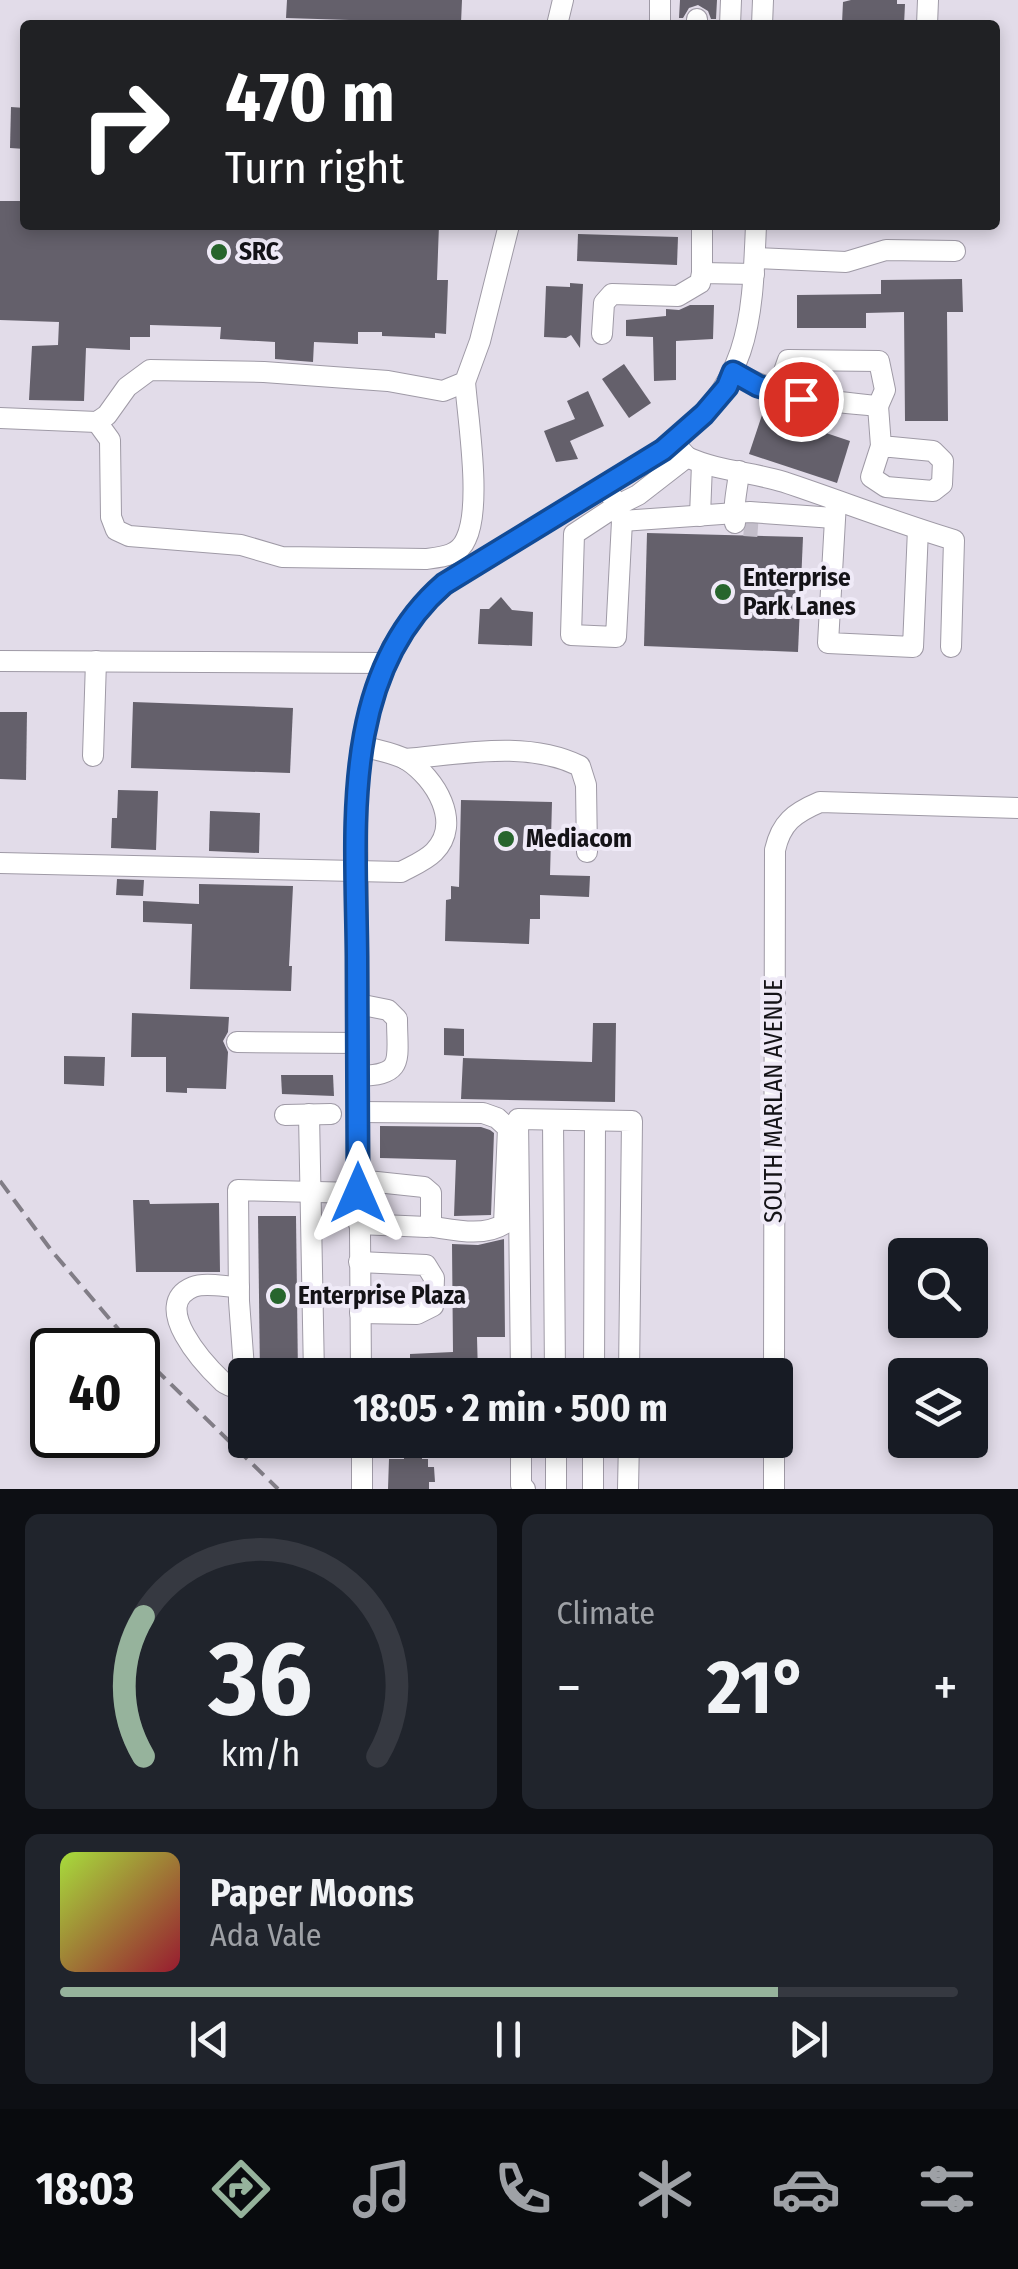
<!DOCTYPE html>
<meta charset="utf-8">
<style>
body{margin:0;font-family:"Fira Sans Condensed",sans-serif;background:#20242c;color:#f1f3f6;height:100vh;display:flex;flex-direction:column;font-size:38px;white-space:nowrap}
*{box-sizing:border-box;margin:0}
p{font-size:32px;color:#9ea1a6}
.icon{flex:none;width:55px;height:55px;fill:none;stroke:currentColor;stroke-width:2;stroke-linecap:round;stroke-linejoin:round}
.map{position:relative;height:1489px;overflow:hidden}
.details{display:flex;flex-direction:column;gap:25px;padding:25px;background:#0d0f14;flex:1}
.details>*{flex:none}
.hud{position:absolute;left:20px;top:20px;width:980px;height:210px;border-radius:10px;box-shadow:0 5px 15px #0003;background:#202124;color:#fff;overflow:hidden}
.controls{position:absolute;left:888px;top:1238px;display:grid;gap:20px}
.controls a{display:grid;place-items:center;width:100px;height:100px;border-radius:10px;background:#171b24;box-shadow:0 5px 15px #0003;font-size:50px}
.speed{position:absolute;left:30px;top:1328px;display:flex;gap:20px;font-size:50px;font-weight:700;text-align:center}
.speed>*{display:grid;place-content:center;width:130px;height:130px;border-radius:50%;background:#171b24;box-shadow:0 5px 15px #0003;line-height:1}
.speed .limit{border:5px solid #111;border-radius:15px;background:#fff;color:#111}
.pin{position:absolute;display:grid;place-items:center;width:85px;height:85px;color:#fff;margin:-42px;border:5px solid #fff;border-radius:50%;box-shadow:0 2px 10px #0007}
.me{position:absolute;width:110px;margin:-55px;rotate:0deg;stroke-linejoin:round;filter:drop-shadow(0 0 8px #0008)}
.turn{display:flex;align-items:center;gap:35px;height:210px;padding:0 40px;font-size:45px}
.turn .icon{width:130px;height:130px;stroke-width:2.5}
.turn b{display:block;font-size:70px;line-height:85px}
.big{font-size:75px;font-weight:700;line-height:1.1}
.details .card{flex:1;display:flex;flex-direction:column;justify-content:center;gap:15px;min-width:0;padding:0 35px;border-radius:15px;background:#20242c}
.details .dial{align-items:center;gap:0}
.dial svg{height:260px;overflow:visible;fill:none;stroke:#363941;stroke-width:7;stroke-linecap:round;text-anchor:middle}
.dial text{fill:#f1f3f6;stroke:none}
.song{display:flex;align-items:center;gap:30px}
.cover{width:120px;height:120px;border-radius:15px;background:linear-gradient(135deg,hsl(80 70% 55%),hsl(350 70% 35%))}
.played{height:10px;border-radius:5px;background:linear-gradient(90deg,#96b39c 80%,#363941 80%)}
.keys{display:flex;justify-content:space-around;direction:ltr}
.heat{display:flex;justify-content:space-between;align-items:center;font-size:55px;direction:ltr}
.details .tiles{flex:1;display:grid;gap:25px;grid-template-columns:1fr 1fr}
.card:last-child{grid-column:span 2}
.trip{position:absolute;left:228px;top:1358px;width:565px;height:100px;border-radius:10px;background:#171b24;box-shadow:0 5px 15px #0003;font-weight:700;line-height:100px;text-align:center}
.tab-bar{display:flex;height:160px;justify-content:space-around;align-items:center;background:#090b0e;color:#9ea1a6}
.tab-bar .icon{width:70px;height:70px}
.tab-bar .on{color:#96b39c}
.tab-bar b{font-size:45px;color:#f1f3f6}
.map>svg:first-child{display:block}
.building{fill:#64606b}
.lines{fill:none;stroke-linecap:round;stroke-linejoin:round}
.minor-tunnel{stroke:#c3beca;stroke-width:20;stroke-dasharray:20 10;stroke-linecap:butt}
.minor-casing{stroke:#9f9aa6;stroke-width:22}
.minor{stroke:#fff;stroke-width:20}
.rail{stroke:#817d86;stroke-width:4;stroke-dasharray:15 8;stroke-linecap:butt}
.route-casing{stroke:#114b97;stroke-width:25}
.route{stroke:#1a73e8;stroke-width:18}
.poi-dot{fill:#27652d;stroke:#efeaf7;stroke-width:4}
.labels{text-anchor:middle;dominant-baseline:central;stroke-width:8;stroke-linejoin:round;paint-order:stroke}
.poi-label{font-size:25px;font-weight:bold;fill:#141317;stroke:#efeaf7;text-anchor:start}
.street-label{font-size:25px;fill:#141317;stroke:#efeaf7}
</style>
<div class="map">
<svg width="1018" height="1489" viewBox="0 0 1018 1489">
<rect width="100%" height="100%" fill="#e2dce9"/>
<g class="building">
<path d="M287 0H462L461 23 349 25V20L286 18Z"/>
<path d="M680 0H717L716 19H711L708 11 698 5 689 8 683 18H679Z"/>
<path d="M851 0H897V4H905L904 25 842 23 843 2Z"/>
<path d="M11 107 25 108V149L10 148Z"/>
<path d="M0 201H25V225H439L437 280H448L446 334 435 333V338L382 336V332H358V344L314 342 313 362 275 359V342L220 339 221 327 150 325V337H130V350L86 348 84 401 29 400 32 346 58 345 59 322 0 320Z"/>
<path d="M578 234 678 237 677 265 577 261Z"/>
<path d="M962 279 963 312H947L948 421H905L904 312 866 313V328H797V295L881 294V280Z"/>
<path d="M570 283 583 284 580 348 571 335 566 338 544 337 546 286 570 287Z"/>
<path d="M690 305H714L713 339 676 341V380L654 381 653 337 626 336V320L666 316V309L679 310Z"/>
<path d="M624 364 651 403 629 418 602 379Z"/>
<path d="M588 391 604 426 570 441 578 459 556 462 544 431 575 419 567 401Z"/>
<path d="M763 412 850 441 837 483 749 454Z"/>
<path d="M647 533 803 537 798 652 644 646Z"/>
<path d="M501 597 512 610 533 612 532 646 478 644 480 609H489Z"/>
<path d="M133 702 293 708 290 773 131 768Z"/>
<path d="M0 712H27L26 780 0 779Z"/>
<path d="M118 790 158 791 156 850 111 848 112 818H117Z"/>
<path d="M461 800 552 802 550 875 590 876 589 897 540 895V919H530L529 944 445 941 446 900 451 899V886L459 887Z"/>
<path d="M210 811 260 813 259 853 209 851Z"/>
<path d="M117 879 144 880 143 896 116 895Z"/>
<path d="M199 884 293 886 289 966H292L291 991 190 989 192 924 143 922V901L199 904Z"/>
<path d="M132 1013 229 1017 228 1032 223 1041 228 1052 226 1089 187 1088V1093L166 1092V1057H131Z"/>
<path d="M593 1023H616L615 1102 461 1099 463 1058 592 1062Z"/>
<path d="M444 1028 464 1029V1056L444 1055Z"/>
<path d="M64 1056 105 1057 104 1086 64 1084Z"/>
<path d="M281 1075H333L334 1096 282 1094Z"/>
<path d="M380 1126 481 1127 490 1130 494 1133 491 1215 454 1216 456 1160 380 1158Z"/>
<path d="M133 1200H149L150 1204 219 1203 220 1272H136Z"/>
<path d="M258 1216H296L298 1375H260Z"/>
<path d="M504 1239 505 1337H477L478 1375H410V1354L453 1352 452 1244 478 1245Z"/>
<path d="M404 1443H422V1459H428V1467H434L435 1482H429V1489H388L389 1459H404Z"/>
</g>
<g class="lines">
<path class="minor-tunnel" d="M744 526 758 527"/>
<defs>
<g id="minor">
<path d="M557 25 563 0"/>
<path d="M660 25V0"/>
<path d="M697 25V19"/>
<path d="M730 25 731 0"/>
<path d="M762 25 763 0"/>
<path d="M927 25 928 0"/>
<path d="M702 225V273"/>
<path d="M755 258 846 262 886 250 955 251"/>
<path d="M602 334 604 303 612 294 678 296 700 283 702 273 754 274"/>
<path d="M733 371C779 398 826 401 878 406L885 390 879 361 788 360 777 391"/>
<path d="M878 406 881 446 871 477 886 487 933 491 942 484 943 461 933 451 881 446"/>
<path d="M0 418 97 422 107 415 127 387 150 370 264 372 388 381 443 391 465 382 480 341 509 225"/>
<path d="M97 422 110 440 111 517 116 530 129 536 241 545 282 557 426 559C442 557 459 556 466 539 482 506 468 420 465 382"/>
<path d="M687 457C717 471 752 472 784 482 841 501 897 523 954 540L951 647"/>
<path d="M610 494 618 505 638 495 687 457 678 447"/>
<path d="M836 502 828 643 913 647 918 529"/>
<path d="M618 505 622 521 616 637 571 635 574 534Z"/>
<path d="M700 516 702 464"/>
<path d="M622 521 750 512 834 518"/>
<path d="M735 523C732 508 738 487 739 471"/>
<path d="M0 661 385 663"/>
<path d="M93 756 96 661"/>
<path d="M405 759C462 754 527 740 580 766L586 785 587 852"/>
<path d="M0 863 401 872C412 866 425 861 434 852 463 823 435 778 407 760 395 753 376 750 362 746"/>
<path d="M358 1004 388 1010 397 1019C397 1060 406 1075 358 1076"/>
<path d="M237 1042 358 1043"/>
<path d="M358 1112 483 1113 497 1118 508 1128 504 1224C482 1238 451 1229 427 1226"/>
<path d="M309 1114 314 1375"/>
<path d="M285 1115 331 1114"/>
<path d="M553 1120 555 1375"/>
<path d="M358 1180 424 1187 431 1193V1222L427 1227 359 1224"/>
<path d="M359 1262 426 1265 434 1278 433 1306 417 1314 360 1313"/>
<path d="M239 1287C226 1287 205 1282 193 1287 149 1305 205 1365 223 1382 229 1387 237 1388 245 1390"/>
<path d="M361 1375 357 802 361 754 370 708 392 647 421 606 457 575 663 450C750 385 752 326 756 225"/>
<path d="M521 1375 518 1119 632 1121 629 1375"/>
<path d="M594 1375 595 1121"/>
<path d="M774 1375 775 850C781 823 794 813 820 802L1018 808"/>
<path d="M245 1382 239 1301 238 1190 358 1193"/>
<path d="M362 1440V1489"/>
<path d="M521 1440V1485L525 1489"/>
<path d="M556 1440V1489"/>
<path d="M593 1489V1440"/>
<path d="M628 1489 629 1440"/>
<path d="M774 1489V1440"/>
</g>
</defs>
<use href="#minor" class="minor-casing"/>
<use href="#minor" class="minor"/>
<g class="rail">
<path d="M0 1181 51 1250 136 1350"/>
<path d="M138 1352 278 1489"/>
</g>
</g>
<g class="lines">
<defs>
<path id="route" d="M358 1193C358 1114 358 1035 357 956 356 830 339 675 444 584L663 450 704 414 727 387 733 372 758 386 801 399"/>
</defs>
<use href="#route" class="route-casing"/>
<use href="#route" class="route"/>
</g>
<g class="poi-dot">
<circle cx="219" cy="252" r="10"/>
<circle cx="723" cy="592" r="10"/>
<circle cx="506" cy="839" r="10"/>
<circle cx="278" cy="1296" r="10"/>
</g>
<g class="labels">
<g class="poi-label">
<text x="239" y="252">SRC</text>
<text x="743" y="578">Enterprise<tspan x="743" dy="29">Park Lanes</tspan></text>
<text x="526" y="839">Mediacom</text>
<text x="298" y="1296">Enterprise Plaza</text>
</g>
<g class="street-label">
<text transform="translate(774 1101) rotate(-90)">SOUTH MARLAN AVENUE</text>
</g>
</g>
</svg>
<div class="controls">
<a><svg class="icon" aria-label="search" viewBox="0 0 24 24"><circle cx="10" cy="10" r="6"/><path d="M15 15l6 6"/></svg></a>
<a><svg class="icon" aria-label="layers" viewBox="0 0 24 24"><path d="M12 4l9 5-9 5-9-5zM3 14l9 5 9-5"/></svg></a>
</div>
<div class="speed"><div class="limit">40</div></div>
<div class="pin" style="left:801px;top:399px;background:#d93025"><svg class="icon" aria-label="arrive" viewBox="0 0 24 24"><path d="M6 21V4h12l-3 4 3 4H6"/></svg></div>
<svg class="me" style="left:358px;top:1193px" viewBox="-20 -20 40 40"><path d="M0-17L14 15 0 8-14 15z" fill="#1a73e8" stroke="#fff" stroke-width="4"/></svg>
<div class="trip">18:05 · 2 min · 500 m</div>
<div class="hud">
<div class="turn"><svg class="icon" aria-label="right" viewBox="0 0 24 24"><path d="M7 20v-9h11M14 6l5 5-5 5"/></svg><div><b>470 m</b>Turn right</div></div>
</div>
</div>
<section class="details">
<div class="tiles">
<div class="card dial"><svg viewBox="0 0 100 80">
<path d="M14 69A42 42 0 1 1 86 69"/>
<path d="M14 69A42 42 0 0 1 14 26" stroke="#96b39c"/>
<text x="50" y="56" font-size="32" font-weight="700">36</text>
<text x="50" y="72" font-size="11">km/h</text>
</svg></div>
<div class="card"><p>Climate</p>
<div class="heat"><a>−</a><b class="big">21°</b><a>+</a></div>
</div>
<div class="card">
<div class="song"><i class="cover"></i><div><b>Paper Moons</b><p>Ada Vale</p></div></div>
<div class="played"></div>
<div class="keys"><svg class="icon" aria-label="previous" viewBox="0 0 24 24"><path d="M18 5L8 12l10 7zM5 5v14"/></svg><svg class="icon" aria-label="pause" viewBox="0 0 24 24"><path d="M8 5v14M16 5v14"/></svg><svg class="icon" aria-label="next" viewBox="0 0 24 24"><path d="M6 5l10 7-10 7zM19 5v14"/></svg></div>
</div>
</div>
</section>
<nav class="tab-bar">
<b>18:03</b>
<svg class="icon on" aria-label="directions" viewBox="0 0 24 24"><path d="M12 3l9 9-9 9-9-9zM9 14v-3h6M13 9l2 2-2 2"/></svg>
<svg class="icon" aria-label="music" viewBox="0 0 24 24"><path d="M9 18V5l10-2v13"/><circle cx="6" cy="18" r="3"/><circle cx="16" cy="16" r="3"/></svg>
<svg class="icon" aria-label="phone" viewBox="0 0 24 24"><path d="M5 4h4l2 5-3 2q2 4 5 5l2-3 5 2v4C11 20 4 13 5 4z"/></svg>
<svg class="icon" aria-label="climate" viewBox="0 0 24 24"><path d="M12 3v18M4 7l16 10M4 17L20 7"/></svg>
<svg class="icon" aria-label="car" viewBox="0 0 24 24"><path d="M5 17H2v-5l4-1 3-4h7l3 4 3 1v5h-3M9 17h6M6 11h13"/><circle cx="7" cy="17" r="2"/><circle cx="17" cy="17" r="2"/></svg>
<svg class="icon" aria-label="filters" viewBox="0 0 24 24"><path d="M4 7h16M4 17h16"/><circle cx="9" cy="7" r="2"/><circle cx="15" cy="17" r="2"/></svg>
</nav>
